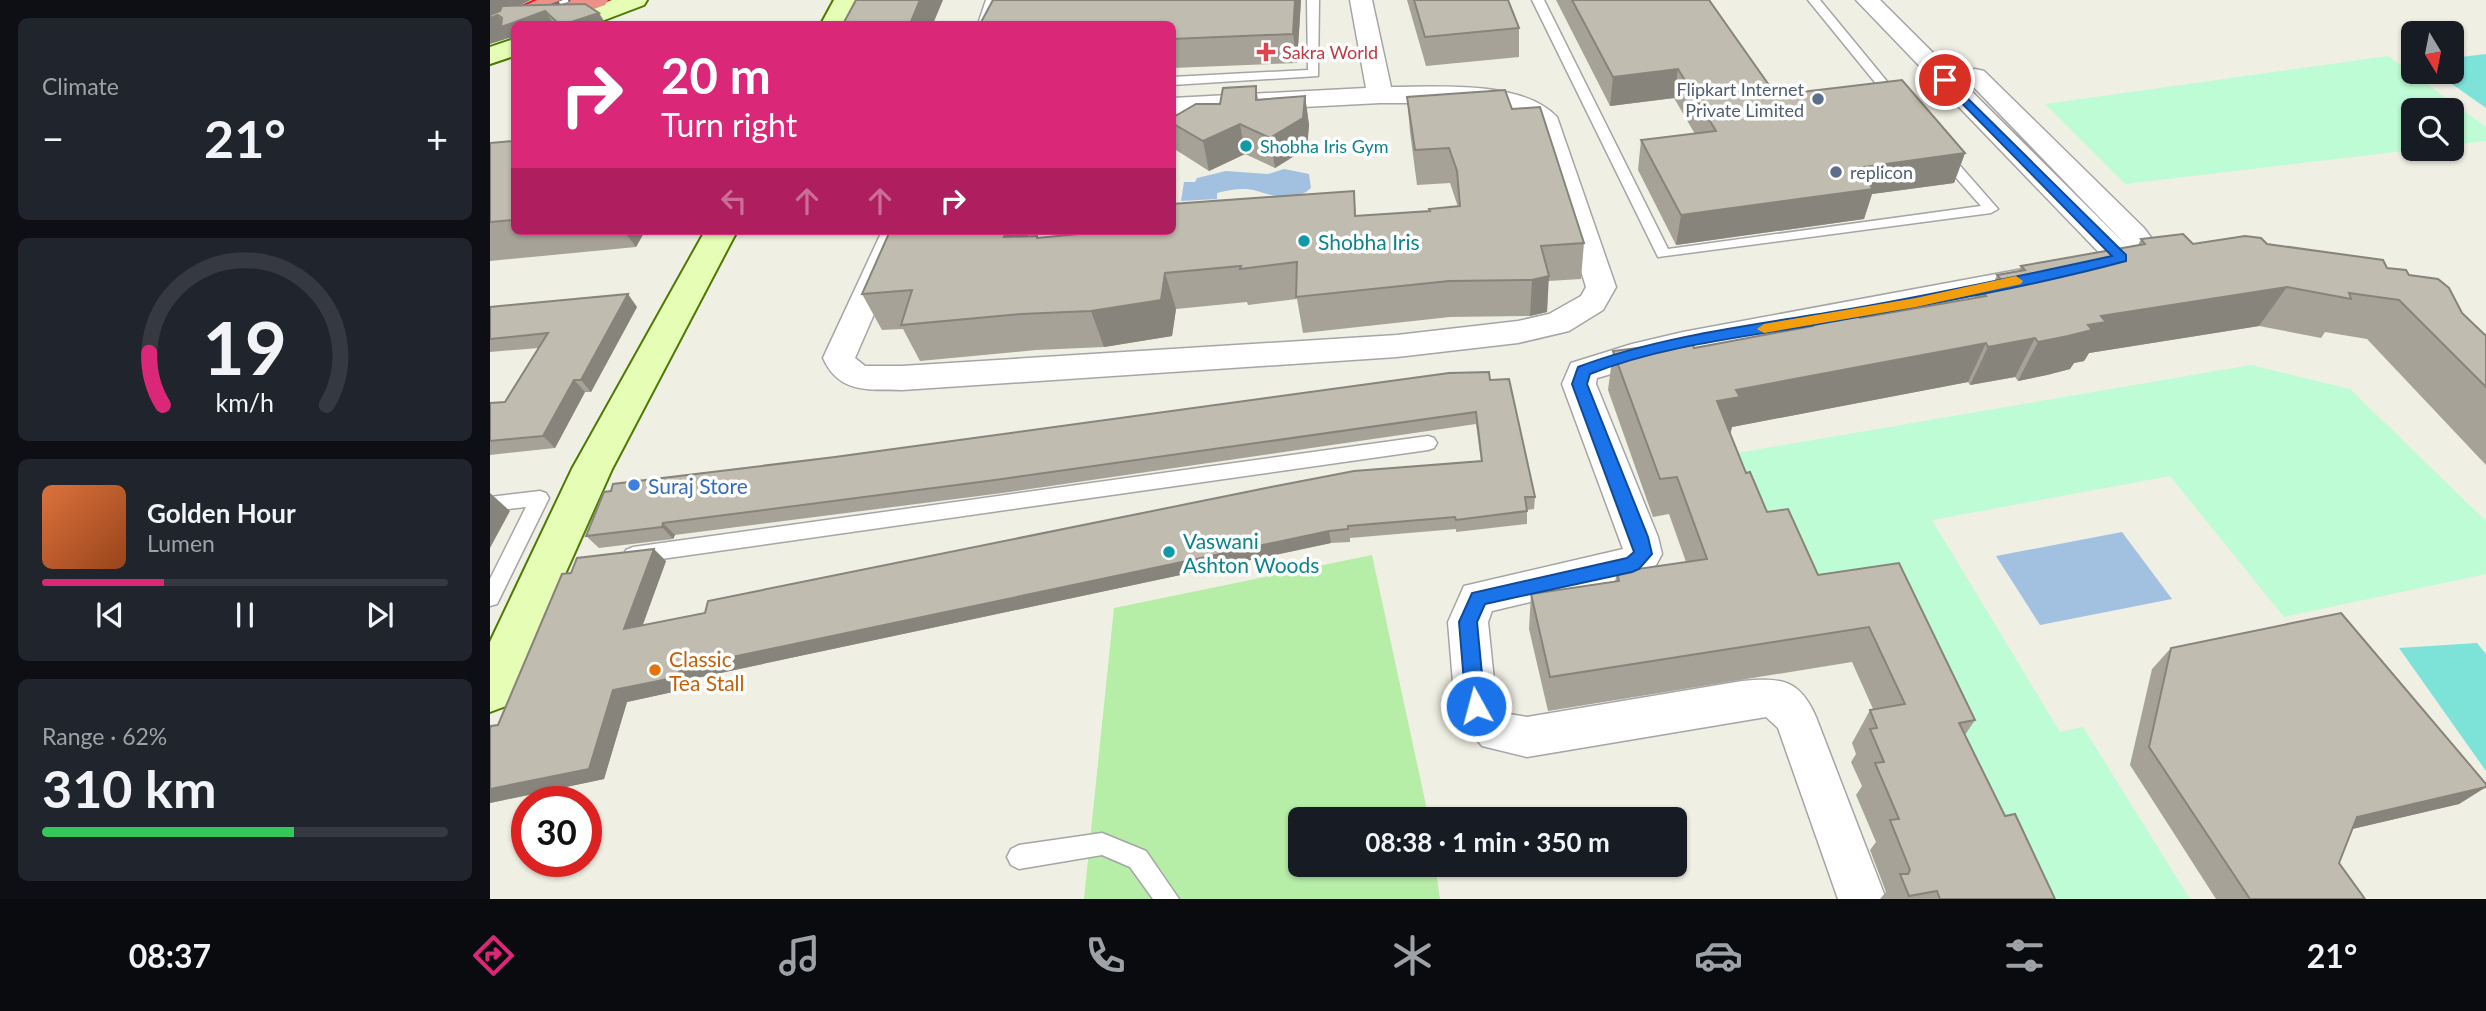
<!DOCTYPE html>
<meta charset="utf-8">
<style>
body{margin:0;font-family:Lato,sans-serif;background:#20242c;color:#f1f3f6;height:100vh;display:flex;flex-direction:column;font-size:26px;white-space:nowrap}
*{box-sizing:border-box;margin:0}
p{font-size:23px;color:#9ea1a6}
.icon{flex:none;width:38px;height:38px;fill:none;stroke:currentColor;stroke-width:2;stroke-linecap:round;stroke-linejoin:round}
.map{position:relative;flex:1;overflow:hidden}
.sheet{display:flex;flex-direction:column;gap:18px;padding:18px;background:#0d0f14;width:490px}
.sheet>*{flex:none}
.banner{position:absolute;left:21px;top:21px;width:665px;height:214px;border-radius:10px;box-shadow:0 2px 5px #0004;background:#db2777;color:#fff;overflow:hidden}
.needle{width:46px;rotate:170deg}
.controls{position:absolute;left:1911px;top:21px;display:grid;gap:14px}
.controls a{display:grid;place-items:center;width:63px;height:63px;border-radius:10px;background:#171b24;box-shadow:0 2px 5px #0004;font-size:35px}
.speed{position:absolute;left:21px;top:786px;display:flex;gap:14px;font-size:35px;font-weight:700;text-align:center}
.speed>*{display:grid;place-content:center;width:91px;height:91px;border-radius:50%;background:#171b24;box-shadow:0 2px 5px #0004;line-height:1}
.speed .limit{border:10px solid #d22;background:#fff;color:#111}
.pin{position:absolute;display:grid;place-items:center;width:60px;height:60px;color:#fff;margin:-30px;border:4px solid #fff;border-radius:50%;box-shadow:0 2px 7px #0007}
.me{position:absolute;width:77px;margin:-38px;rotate:353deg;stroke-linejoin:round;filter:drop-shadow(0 0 5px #0008)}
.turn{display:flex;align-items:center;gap:24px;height:147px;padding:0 35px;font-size:32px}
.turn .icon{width:91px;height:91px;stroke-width:2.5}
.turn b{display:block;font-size:49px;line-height:60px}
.lanes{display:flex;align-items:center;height:66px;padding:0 35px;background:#0003;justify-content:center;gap:35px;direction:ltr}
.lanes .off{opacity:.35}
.big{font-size:52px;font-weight:700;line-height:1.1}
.sheet .card{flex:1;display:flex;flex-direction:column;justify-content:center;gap:10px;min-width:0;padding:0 24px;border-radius:10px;background:#20242c}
.sheet .dial{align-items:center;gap:0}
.dial svg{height:182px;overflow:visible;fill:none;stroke:#363941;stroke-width:7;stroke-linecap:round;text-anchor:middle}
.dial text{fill:#f1f3f6;stroke:none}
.song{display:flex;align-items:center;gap:21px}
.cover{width:84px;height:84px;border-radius:10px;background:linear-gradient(135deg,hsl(20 70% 55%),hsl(20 70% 35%))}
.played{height:7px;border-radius:4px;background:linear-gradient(90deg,#db2777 30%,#363941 30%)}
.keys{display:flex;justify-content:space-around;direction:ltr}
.heat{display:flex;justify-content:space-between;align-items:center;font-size:38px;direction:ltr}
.charge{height:10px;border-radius:5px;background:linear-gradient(90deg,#34c759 62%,#363941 0)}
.trip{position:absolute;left:798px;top:807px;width:399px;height:70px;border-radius:10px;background:#171b24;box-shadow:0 2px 5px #0004;font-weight:700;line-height:70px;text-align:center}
.tabs{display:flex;height:112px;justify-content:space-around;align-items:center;background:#090b0e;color:#9ea1a6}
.tabs .icon{width:49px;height:49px}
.tabs .on{color:#db2777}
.tabs b{font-size:32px;color:#f1f3f6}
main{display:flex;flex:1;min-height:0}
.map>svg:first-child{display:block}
.grass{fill:#b6eda7}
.park{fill:#befcd5}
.pitch{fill:#7de3d9}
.water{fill:#a2c0e0}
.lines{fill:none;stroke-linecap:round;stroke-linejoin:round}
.lane-casing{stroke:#a5a5a5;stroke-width:3}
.street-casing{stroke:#a5a5a5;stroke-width:3}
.secondary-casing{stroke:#4b7b00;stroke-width:4}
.highway-casing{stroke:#e51a26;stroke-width:4}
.lane{fill:#fff;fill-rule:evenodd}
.street{fill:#fff;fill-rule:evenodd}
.secondary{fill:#e5fdb5;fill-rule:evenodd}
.highway{fill:#ec9187;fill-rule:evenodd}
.rail-casing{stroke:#6c6c6c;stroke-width:5}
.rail{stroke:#fff;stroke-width:3.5;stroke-dasharray:11;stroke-linecap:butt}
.wall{fill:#a6a297}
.shaded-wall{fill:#87847b}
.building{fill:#c1bcb0;stroke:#87847b;stroke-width:2}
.route{fill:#1a73e8;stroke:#114b97;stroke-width:2}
.slow{fill:#f59e0b}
.health-dot{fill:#e0444e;stroke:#fff;stroke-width:2.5}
.service-dot{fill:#5c6f8a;stroke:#fff;stroke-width:2.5}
.culture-dot{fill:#0f9aa8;stroke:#fff;stroke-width:2.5}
.shop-dot{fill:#3f7fe0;stroke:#fff;stroke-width:2.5}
.food-dot{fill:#e8710a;stroke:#fff;stroke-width:2.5}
.labels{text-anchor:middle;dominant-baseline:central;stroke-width:7;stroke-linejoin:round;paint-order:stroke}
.far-health-label{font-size:18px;fill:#be3a42;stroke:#fff;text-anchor:start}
.far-service-label{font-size:18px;fill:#4e5e75;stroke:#fff;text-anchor:end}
.far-culture-label{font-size:18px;fill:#0d838f;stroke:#fff;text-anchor:start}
.culture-label{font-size:21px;fill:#0d838f;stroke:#fff;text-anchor:start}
.shop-label{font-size:21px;fill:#366cbe;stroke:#fff;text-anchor:start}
.food-label{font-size:21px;fill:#c56008;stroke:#fff;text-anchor:start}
</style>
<main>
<section class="sheet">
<div class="card"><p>Climate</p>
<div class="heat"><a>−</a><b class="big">21°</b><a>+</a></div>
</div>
<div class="card dial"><svg viewBox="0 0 100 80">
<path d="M14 69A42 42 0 1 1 86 69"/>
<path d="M14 69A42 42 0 0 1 8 46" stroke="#db2777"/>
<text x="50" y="56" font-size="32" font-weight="700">19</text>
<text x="50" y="72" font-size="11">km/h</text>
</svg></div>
<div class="card">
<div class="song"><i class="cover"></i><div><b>Golden Hour</b><p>Lumen</p></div></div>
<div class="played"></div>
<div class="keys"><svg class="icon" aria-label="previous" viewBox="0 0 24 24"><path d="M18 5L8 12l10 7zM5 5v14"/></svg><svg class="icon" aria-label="pause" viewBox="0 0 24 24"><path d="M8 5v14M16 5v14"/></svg><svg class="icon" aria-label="next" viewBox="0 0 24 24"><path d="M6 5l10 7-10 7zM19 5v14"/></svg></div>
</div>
<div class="card"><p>Range · 62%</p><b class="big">310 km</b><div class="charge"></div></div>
</section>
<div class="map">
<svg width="1996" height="899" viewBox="0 0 1996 899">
<rect width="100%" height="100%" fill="#f0efe4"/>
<path class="grass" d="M882 555 939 819H810V864L945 865 950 899H594L624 608Z"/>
<g class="park">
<path d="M1898 56 1996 127V141L1962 145V110H1923V149H1930L1635 184 1555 104Z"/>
<path d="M1761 365 1860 389 1996 521V574L1794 617 1680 476 1442 520 1570 732 1593 727 1700 899H1555L1386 586 1311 600 1241 454Z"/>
</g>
<g class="pitch">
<path d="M1996 54V108L1945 72H1962V58Z"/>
<path d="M1987 643 1996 654V771L1909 648Z"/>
</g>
<g class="water">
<path d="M794 169 819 174 821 188C805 203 784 196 767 191 754 187 739 190 727 193V199L691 201 694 182H705L707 178 736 171 778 174Z"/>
<path d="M1632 532 1682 599 1550 625 1506 556Z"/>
</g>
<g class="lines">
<defs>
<g id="lane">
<path d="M496 0H508L498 24H488Z"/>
<path d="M817 0H829L828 76 682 85V77L818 70Z"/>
<path d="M1042 0H1054L1178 249 1491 206 1446 155 1453 151 1458 152 1508 209 1501 213 1168 257Z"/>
<path d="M1318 0H1330L1409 96V102H1401Z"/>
<path d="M938 436 944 438 947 443 944 448 938 450 143 563 136 560 134 555 136 550 143 547Z"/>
<path d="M50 491 56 493 59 498 7 604 0 606V579L36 507 0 511V497Z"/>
<path d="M612 833 656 851 689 899H663L640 867 612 855 529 869 521 865 517 857 521 849 529 845Z"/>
</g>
<g id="street">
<path d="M860 0H882L901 87C949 87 1032 80 1067 117L1126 287 1113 310 1079 331 1028 343 907 357 412 390C378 389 349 394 333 358L392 231H420L365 358 375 366H412L907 335 1028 321 1059 314 1091 296 1096 287 1046 125 1038 116 993 103H890L682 114V98L876 88Z"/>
<path d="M1366 0H1390L1639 248 1473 76 1476 71 1485 69 1494 71 1654 228 1675 256 1670 263C1662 265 1653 267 1647 259L1643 265 1632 268 1621 265Z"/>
<path d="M1533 269 1544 272 1548 279 1544 286 1385 319 1193 354 1107 378 1106 384 1168 537 1172 554 1166 565 1155 575 1002 611 998 622 1006 700 1019 714 1037 717 1252 681C1290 678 1309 678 1326 717L1396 899H1348L1288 728 1276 717 1037 757 992 746 971 721 965 707 958 622 974 586 1133 549 1072 384 1081 363 1142 344 1193 332Z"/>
</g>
<g id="secondary">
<path d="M122 0H157L154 5 104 24H69L73 19Z"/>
<path d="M344 0H368L355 24H331Z"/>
<path d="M24 39V56L0 64V47Z"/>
<path d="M215 231H247L122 469 16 706 0 712V642L82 469Z"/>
</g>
<path id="highway" d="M47 0H118L115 5 62 24H24V30L0 40V22Z"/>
</defs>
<use href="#lane" class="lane-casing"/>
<use href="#street" class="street-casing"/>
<use href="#secondary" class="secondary-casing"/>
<use href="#highway" class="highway-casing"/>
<use href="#lane" class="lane"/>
<use href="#street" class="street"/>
<use href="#secondary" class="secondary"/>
<use href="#highway" class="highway"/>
<defs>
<path id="rail" d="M49 11 78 0"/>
</defs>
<use href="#rail" class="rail-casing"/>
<use href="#rail" class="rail"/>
</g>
<g class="wall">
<path d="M0 0 30 5 116 24H24L19 38Z"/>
<path d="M503 0H811L807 63 682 68V24Z"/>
<path d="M917 0H1018L1029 28V57L936 66Z"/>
<path d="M1066 0H1219L1286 95 1475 153 1464 183 1382 194 1374 219 1186 245 1148 170 1151 140 1205 134 1184 98 1120 106Z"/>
<path d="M766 86 768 99 815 96 819 125 817 148 785 168 755 154 719 171 686 150 682 136V118L730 104Z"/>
<path d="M917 97 1022 109 1094 243 1091 279 1058 281 1057 312 1040 316 960 317 813 333 807 299 758 305 757 302 686 309 682 336 614 347 546 350 430 361 413 329 392 330 372 294 400 231H539L537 236H547L548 238 621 232 864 191 866 216 939 211 968 207 960 183 927 185 920 132Z"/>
<path d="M24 141V231H155L146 247 0 261V143Z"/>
<path d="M1651 239 1703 244H1777L1897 268 1919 275 1972 313 1996 336V465L1877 339 1835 332 1831 338 1769 326 1599 353 1594 361 1584 363 1580 369 1557 375 1528 381 1525 377 1480 385 1478 382 1242 427 1240 434 1256 473 1277 512 1328 575 1485 720 1475 735 1515 816 1565 899H1390L1396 892 1380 850 1386 842 1366 795 1372 786 1361 762 1366 754 1362 743 1380 710 1383 709 1362 662 1058 711 1039 629 1041 594 1125 582 1127 572 1196 562 1179 514 1163 517 1118 390 1123 351 1204 348 1318 327 1320 321 1370 318 1484 298 1489 287 1503 284 1507 275 1529 271 1531 266 1648 245Z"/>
<path d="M0 307H147L101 392H95L65 448 0 455V403L15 402 49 348 0 352Z"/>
<path d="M1000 380 1045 497 1044 509 1037 510V524L966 532V529L860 538V542L841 543 202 679 201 688 137 702 114 779 0 803V729L8 725 176 561 152 626 991 461 986 424 512 493 185 535 183 539 109 548 96 536Z"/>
<path d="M1681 648 1996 784V787L1969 804 1862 829 1849 863 1875 899H1726L1640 765 1662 669Z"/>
</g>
<g class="shaded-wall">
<path d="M0 0H41L8 16 15 25 55 11 64 24H24V45L19 38 0 44Z"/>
<path d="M430 0H453L443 24H420Z"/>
<path d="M805 0H811L807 63 803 34Z"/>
<path d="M109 13 116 24H75Z"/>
<path d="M1188 69 1184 98 1120 106 1123 77Z"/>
<path d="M815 96 819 125 817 148 785 168 780 138Z"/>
<path d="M750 124 755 154 719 171 713 141Z"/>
<path d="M1475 153 1464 183 1382 194 1374 219 1186 245 1191 215 1367 168Z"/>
<path d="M134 231H155L146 247Z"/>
<path d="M516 231H539L529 273 514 237Z"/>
<path d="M675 273 686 309 682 336 614 347 601 311Z"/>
<path d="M1059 276 1057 312 1040 316 1042 280Z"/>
<path d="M1797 287 1769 326 1599 353 1594 361 1584 363 1580 369 1557 375 1528 381 1548 342 1598 325 1611 316Z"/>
<path d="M138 294 147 307 101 392 91 380Z"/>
<path d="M1545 338 1525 377 1480 385 1498 347Z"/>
<path d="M1496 343 1478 382 1242 427 1240 435 1227 401 1246 390Z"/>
<path d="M84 380 95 392 65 448 53 436Z"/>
<path d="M0 493 20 511 0 548Z"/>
<path d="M173 523 185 535 183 539 172 527Z"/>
<path d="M839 531 841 543 202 679 201 688 137 702 114 779 0 803V789L123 690 190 668Z"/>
<path d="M164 549 176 561 147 641 134 629Z"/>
<path d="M1996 787 1969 804 1841 834 1867 817Z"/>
</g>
<g class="building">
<path d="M366 0H430L420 24H353Z"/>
<path d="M503 0H805L803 34 682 39V24H490Z"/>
<path d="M924 0H1018L1029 28 935 37Z"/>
<path d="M1082 0H1219L1286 95 1412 80 1475 153 1367 168 1383 189 1191 215 1151 140 1226 131 1188 69 1123 77Z"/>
<path d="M95 4 109 13 75 24H69L55 11 11 27 12 18 8 15 0 18V15L10 11 12 6Z"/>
<path d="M766 86V100L815 96 813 118 780 138 750 124 713 141 682 123V118L706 104H730L733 88Z"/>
<path d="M1015 90 1022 109 1050 107 1094 243 1051 246 1059 276 1042 280 959 281 806 297 807 262 750 269 751 266 675 273 671 300 601 311 531 314 411 325 422 290 372 294 400 231H516L514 237 547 236V238L621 231H682V204L864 191 865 216 940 211 939 209 970 206 967 171 959 148 925 150 917 97Z"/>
<path d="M24 141V220L0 222V143Z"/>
<path d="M1693 234 1703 244 1755 236 1771 238 1777 244 1893 260 1897 268 1916 270 1919 275 1948 279 1959 288 1972 313 1996 336V387L1909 300 1859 293 1861 299 1797 287 1611 316 1616 322 1598 325 1602 330 1578 336 1548 342 1545 338 1498 347 1496 343 1246 390 1250 397 1227 401 1256 473 1260 472 1277 512 1298 509 1328 575 1409 563 1485 720 1469 723 1515 816 1525 814 1565 899H1450L1447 891 1419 896 1410 874H1418L1420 870 1400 820 1409 819 1385 763 1394 762 1380 729 1387 728 1380 710 1415 704 1379 627 1060 677 1041 594 1129 581 1127 572 1217 559 1187 477 1170 479 1123 351 1201 341 1204 348 1323 326 1320 321 1367 313 1370 318 1496 296 1489 287 1513 282 1507 275 1535 270 1531 266 1655 244 1651 239Z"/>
<path d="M138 294 91 380H84L53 436 0 441V403L15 402 58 333 0 339V307Z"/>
<path d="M999 372 1000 380 1019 379 1045 497H1035L1037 511 966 520 965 517 858 526V529L839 531 190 668 188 677 123 690 99 769 0 789V729L1 726 8 725 72 574 81 573 87 558 164 549 134 629 215 613 218 601 781 487 864 471 992 461 986 412 505 480 173 523 172 527 96 536 114 492 121 491 123 484 345 457 959 373Z"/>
<path d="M1851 613 1996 784V787L1867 817 1849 863 1875 899H1760L1659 747 1681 648Z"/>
</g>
<path class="route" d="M1455 76 1636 255V261C1532 289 1424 307 1318 326 1246 338 1168 347 1100 374L1097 384 1158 537 1162 554 1149 569 1142 572 995 604 987 622 995 706 993 713 986 715 979 713 976 706 969 622 982 593 1137 558 1144 552 1082 384 1088 367C1172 335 1271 324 1360 309 1448 294 1535 275 1622 256L1451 82 1449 80Z"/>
<path class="slow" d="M1526 276 1533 281 1531 284 1426 307 1274 333 1267 329 1274 324 1426 298Z"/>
<path class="health-dot" d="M772.5 41.5h7v7h7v7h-7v7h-7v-7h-7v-7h7z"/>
<g class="service-dot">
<circle cx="1328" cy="99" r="7"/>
<circle cx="1346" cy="172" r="7"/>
</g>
<g class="culture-dot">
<circle cx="756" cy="146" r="7"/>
<circle cx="814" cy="241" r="7"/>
<circle cx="679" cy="552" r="7"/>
</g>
<circle class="shop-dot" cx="144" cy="485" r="7"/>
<circle class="food-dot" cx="165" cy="670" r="7"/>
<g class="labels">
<g class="far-health-label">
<text x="792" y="52">Sakra World</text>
</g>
<g class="far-service-label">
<text x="1314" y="89">Flipkart Internet<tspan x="1314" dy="21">Private Limited</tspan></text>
<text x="1360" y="172" text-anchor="start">replicon</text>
</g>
<g class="far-culture-label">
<text x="770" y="146">Shobha Iris Gym</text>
</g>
<g class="culture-label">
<text x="828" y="241">Shobha Iris</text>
<text x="693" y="540">Vaswani<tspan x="693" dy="24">Ashton Woods</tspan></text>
</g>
<g class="shop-label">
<text x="158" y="485">Suraj Store</text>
</g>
<g class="food-label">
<text x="179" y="658">Classic<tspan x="179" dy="24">Tea Stall</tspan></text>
</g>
</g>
</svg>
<div class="controls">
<a><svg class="needle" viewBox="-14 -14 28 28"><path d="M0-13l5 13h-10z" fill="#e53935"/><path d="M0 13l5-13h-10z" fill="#9ea1a6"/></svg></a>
<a><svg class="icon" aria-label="search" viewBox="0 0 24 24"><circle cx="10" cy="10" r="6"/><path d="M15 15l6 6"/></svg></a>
</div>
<div class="speed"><div class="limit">30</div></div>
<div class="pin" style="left:1455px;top:80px;background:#d93025"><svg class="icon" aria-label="arrive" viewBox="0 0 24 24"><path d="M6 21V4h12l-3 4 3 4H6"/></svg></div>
<svg class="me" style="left:986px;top:706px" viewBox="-20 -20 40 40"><circle r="17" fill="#1a73e8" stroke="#fff" stroke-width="3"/><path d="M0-11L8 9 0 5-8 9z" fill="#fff"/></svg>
<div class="trip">08:38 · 1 min · 350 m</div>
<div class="banner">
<div class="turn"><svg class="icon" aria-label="right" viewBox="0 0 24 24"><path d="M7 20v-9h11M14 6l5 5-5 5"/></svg><div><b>20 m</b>Turn right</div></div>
<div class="lanes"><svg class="icon off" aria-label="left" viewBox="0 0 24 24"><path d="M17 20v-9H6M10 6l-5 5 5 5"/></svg><svg class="icon off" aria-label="ahead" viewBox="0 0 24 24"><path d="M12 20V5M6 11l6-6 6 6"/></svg><svg class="icon off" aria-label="ahead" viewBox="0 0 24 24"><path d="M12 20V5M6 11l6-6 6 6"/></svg><svg class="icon" aria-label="right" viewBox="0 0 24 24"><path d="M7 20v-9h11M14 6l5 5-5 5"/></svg></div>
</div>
</div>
</main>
<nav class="tabs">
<b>08:37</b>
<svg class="icon on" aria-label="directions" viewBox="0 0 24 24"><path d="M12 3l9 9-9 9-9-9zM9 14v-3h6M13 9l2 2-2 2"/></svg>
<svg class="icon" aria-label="music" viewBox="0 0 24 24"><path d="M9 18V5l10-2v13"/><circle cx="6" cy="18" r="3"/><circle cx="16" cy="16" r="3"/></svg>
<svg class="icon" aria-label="phone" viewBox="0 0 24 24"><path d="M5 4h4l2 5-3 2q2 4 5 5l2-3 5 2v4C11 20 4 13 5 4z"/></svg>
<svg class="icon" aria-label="climate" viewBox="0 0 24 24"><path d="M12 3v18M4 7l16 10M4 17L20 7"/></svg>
<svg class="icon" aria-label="car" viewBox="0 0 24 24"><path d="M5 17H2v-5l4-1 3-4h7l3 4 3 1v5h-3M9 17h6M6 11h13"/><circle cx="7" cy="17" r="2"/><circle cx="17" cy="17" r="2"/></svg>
<svg class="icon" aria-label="filters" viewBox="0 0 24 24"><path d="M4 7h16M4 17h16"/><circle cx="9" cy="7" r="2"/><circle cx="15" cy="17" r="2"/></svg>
<b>21°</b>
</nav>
